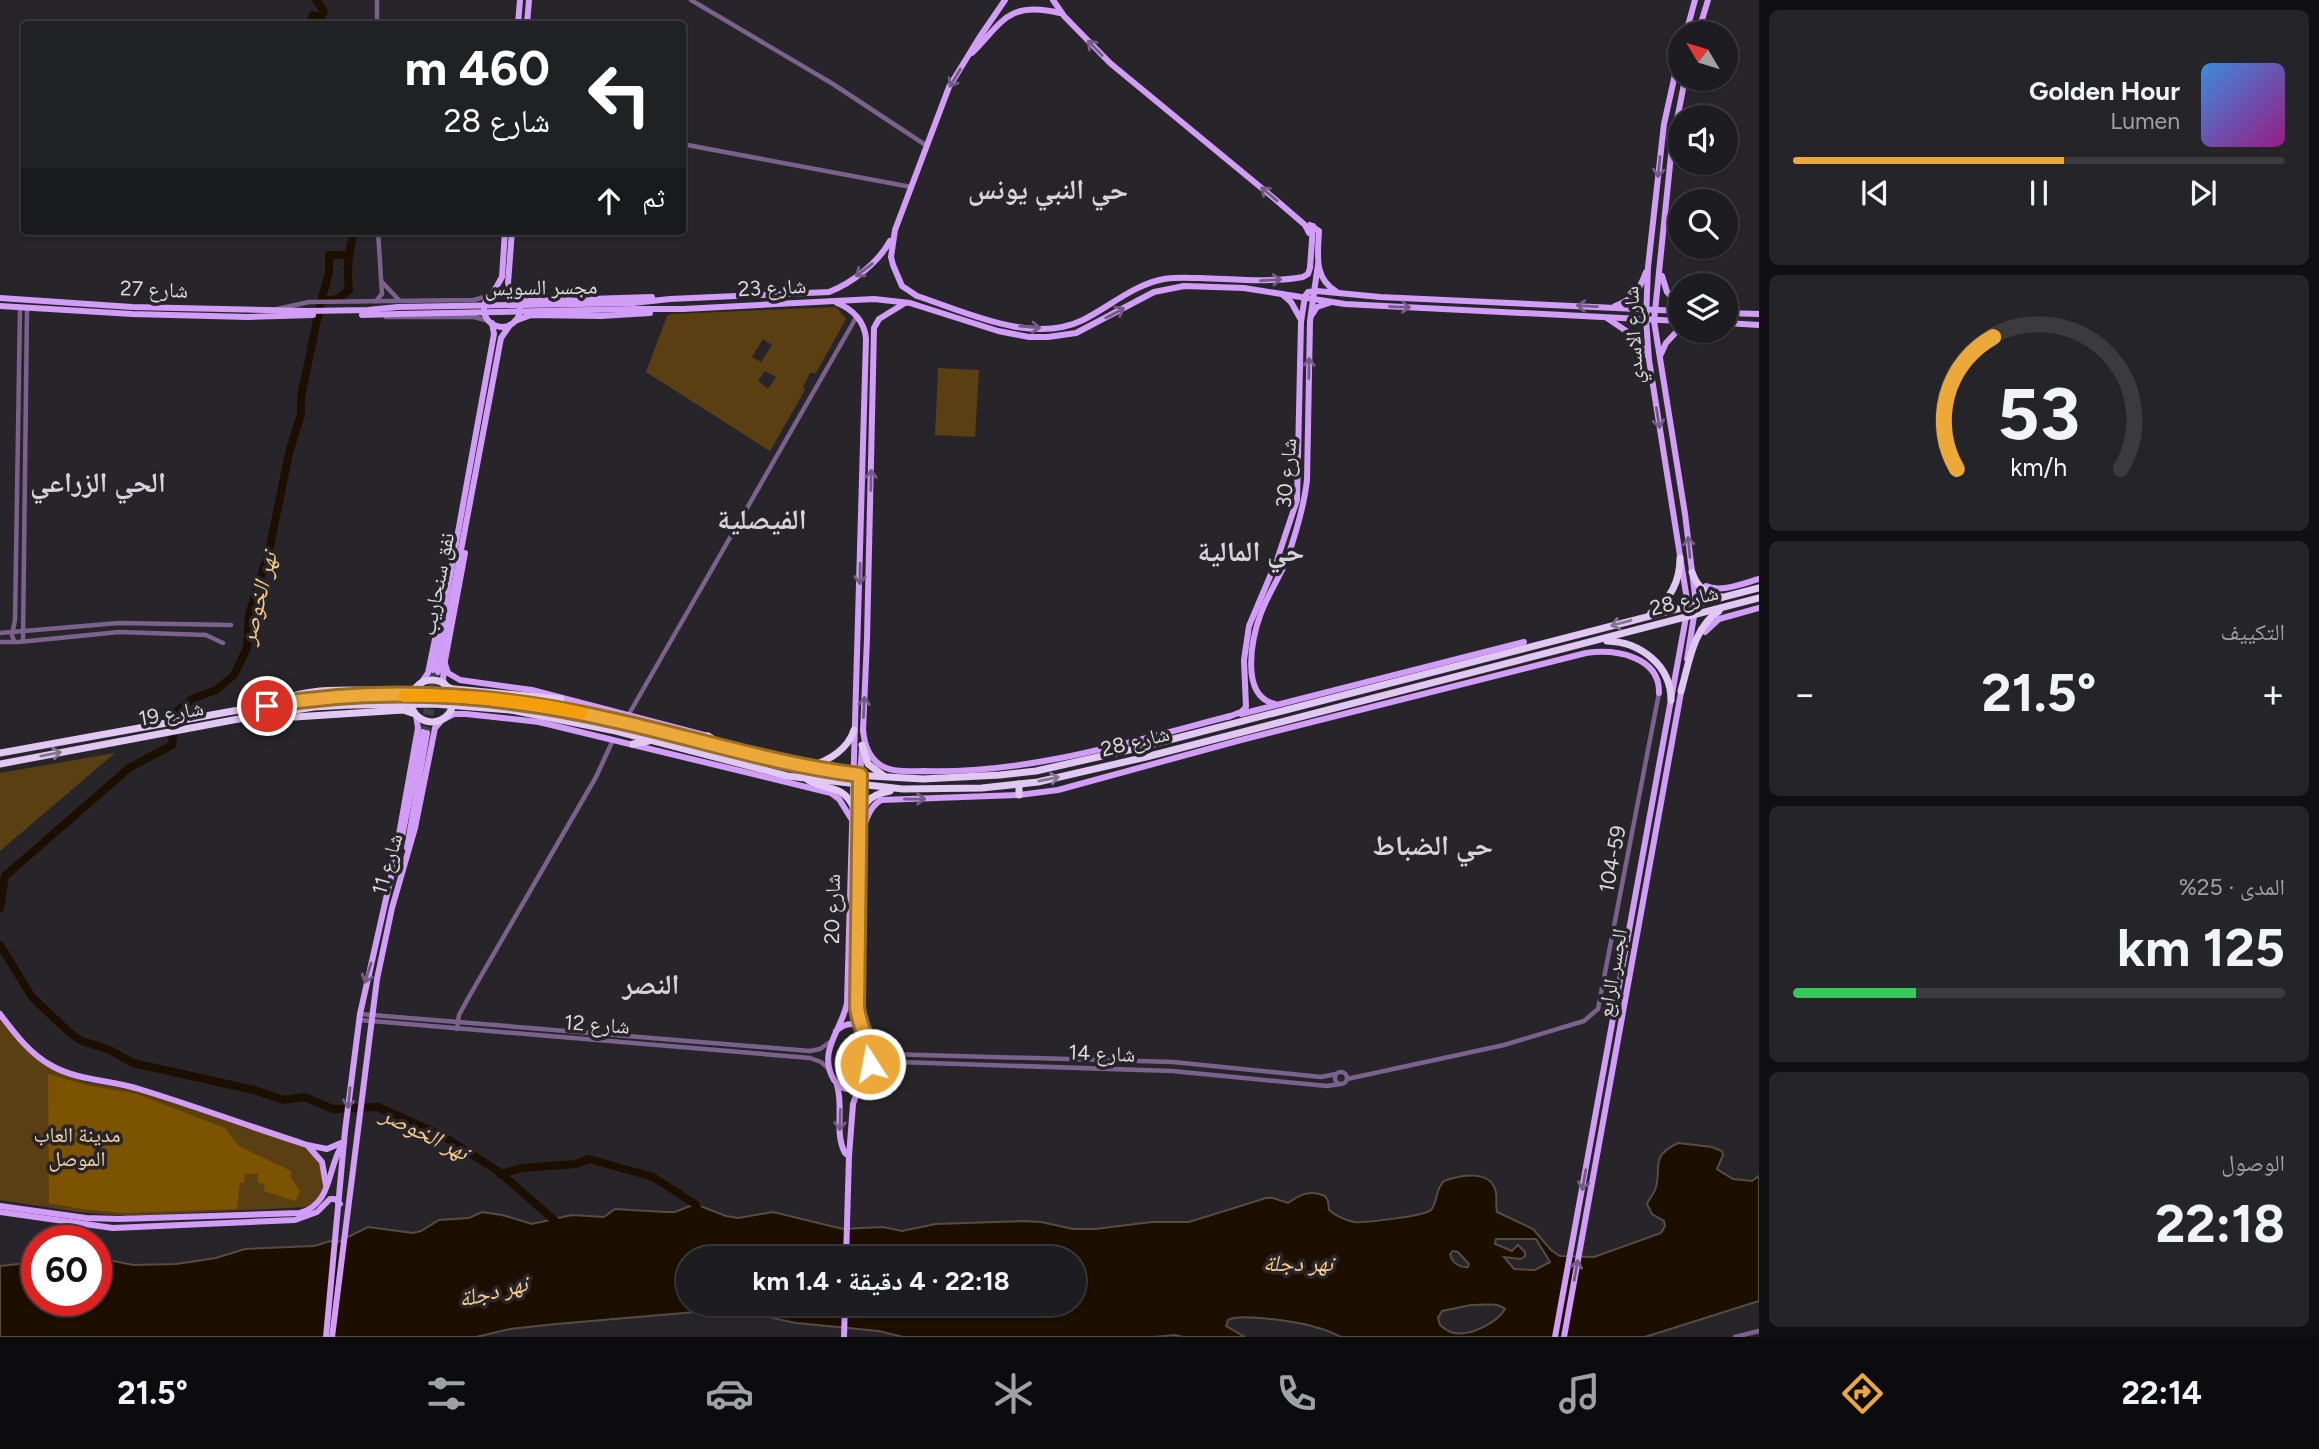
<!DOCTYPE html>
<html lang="ar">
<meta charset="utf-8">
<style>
body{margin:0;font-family:Figtree,"Noto Naskh Arabic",sans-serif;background:#252529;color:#f1f3f6;direction:rtl;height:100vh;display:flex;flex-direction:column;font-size:26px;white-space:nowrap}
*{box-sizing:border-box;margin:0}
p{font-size:23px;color:#a0a1a5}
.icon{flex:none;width:38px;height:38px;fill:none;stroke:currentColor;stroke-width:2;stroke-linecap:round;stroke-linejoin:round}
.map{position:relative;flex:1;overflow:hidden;direction:ltr}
.details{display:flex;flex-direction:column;gap:10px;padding:10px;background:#100f12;width:560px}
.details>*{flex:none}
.guide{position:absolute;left:21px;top:21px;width:665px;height:214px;border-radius:7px;box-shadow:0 2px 5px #0004,0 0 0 2px #3b3a3e;direction:rtl;background:#202124;color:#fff;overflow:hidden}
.needle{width:46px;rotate:308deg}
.fabs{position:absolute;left:1668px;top:21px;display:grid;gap:14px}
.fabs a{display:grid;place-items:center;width:70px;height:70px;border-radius:50%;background:#1d1c20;box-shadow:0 2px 5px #0004,0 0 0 2px #3b3a3e;font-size:35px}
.speed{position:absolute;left:21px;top:1225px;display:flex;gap:14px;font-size:35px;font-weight:700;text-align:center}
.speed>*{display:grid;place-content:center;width:91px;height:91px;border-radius:50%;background:#1d1c20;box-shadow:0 2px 5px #0004,0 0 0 2px #3b3a3e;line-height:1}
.speed .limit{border:10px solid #d22;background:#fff;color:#111}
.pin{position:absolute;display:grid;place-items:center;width:60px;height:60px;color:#fff;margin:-30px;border:4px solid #fff;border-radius:50%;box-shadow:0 2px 7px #0007}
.me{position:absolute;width:77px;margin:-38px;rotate:349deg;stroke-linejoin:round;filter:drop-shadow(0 0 5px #0008)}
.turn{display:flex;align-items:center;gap:24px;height:147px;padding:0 21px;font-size:32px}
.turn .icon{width:91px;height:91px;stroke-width:2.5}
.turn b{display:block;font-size:49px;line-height:60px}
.then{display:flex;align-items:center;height:66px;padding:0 21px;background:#0003;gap:14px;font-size:26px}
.big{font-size:52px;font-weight:700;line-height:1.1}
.details .widget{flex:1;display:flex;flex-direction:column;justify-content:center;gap:10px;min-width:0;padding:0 24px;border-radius:10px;background:#252529}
.details .dial{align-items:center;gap:0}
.dial svg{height:182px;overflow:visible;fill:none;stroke:#3b3a3e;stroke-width:7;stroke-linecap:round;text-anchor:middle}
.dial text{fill:#f1f3f6;stroke:none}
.song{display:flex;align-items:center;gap:21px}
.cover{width:84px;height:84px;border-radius:10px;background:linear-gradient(135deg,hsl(210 70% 55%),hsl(310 70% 35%))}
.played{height:7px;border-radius:4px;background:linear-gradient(90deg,#eca93a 55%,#3b3a3e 55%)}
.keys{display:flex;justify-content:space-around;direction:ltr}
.heat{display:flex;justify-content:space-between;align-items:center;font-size:38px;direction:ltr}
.charge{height:10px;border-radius:5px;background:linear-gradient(90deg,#34c759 25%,#3b3a3e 0)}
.trip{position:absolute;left:676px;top:1246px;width:410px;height:70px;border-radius:35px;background:#1d1c20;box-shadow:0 2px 5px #0004,0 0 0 2px #3b3a3e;font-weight:700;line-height:70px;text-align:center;direction:rtl}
.menu{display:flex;height:112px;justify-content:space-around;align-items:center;background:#0c0b0d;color:#a0a1a5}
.menu .icon{width:49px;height:49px}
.menu .current{color:#eca93a}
.menu b{font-size:32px;color:#f1f3f6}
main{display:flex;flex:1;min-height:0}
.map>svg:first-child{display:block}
.green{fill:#5a3f13;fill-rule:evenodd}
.forest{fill:#7c5300}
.water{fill:#1c0f00;stroke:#564c42;stroke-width:2;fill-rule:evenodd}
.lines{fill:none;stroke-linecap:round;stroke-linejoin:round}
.stream{stroke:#564c42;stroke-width:2}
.river{stroke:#1c0f00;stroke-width:8}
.major-tunnel{stroke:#424045;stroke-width:6;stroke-dasharray:6 3;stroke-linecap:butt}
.minor{stroke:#7b628d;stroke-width:4.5}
.major{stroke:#d19df7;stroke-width:6}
.highway{stroke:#e1c8f3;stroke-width:7}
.major-bridge{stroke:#d19df7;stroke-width:6}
.highway-bridge{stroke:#e1c8f3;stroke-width:7}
.oneway{stroke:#735b86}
.oneway2{stroke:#84768e}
.route-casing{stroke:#996e26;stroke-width:18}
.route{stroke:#eca93a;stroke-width:12}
.slow{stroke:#f59e0b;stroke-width:12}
.labels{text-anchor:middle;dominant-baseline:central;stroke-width:7;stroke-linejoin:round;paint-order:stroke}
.street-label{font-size:21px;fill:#dcdadd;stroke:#27252a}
.park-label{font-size:21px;fill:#f7d39f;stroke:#27252a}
.water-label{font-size:23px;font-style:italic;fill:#fbca84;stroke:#27252a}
.district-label{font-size:28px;font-weight:bold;fill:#d7d3da;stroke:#27252a}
</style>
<main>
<section class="details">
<div class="widget">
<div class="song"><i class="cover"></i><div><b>Golden Hour</b><p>Lumen</p></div></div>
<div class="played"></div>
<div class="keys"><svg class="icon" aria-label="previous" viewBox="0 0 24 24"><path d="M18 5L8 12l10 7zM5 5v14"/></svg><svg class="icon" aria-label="pause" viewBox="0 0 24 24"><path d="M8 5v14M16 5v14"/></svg><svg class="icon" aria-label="next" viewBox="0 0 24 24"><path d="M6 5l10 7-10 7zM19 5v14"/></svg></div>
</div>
<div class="widget dial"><svg viewBox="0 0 100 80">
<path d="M14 69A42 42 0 1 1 86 69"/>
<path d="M14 69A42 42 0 0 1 30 11" stroke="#eca93a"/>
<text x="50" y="56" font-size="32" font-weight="700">53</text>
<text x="50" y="72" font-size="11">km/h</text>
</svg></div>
<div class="widget"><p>التكييف</p>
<div class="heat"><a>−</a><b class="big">21.5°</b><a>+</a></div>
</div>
<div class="widget"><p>المدى · 25%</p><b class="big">125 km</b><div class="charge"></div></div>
<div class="widget"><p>الوصول</p><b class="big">22:18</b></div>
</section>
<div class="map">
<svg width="1759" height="1337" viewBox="0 0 1759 1337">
<rect width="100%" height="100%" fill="#27252a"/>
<g class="green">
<path d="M836 307 846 319 816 373H810L803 387 805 390 770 451 646 372 667 316 671 314ZM763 339 772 345 761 362 752 357ZM765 371 776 377 768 389 758 381Z"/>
<path d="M938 368 979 370 975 437 935 435Z"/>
<path d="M115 753 0 851V773Z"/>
<path d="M0 1017 17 1040 65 1075 86 1082 138 1091 304 1147C325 1161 334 1193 308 1207L126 1216 79 1212 0 1200Z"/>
</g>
<path class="forest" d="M48 1074 87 1085 137 1094 225 1128 239 1146 291 1171V1177L300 1191 296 1201 263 1191 265 1184 258 1183V1174H245L244 1183H240L237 1209 124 1213 82 1209 49 1203Z"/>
<path class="water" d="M1678 1143 1712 1147 1722 1151 1723 1155 1717 1169 1733 1179 1752 1181 1759 1176V1301L1645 1337H1341C1333 1333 1324 1329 1315 1327 1300 1322 1240 1313 1228 1320L1226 1326 1245 1337H1183L1175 1335 1154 1337H903L879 1331 796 1323 730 1309 556 1324 510 1329 476 1337H0V1266L37 1262V1300H96V1264L109 1260 133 1265 176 1264 216 1258 245 1249 314 1246 331 1241 338 1242 368 1227 413 1233 421 1231 439 1220 469 1218 482 1212 502 1215 532 1224 572 1215 604 1217 615 1209 665 1212H675L695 1204 726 1216 738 1218 773 1212 843 1229 883 1227 902 1231 936 1224 1022 1221 1041 1222 1073 1229H1095L1152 1222H1189L1266 1198H1273L1288 1203C1299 1195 1311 1189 1325 1196L1328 1201 1329 1210C1336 1216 1345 1220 1354 1222 1364 1223 1425 1216 1431 1210 1438 1202 1435 1189 1444 1181 1459 1176 1488 1169 1495 1189 1498 1196 1495 1204 1497 1212L1533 1229 1551 1250 1560 1256 1594 1257 1661 1233 1665 1226 1664 1221 1652 1214 1647 1204C1649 1199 1653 1195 1655 1190 1663 1169 1648 1157 1678 1143ZM1496 1239H1536L1550 1262 1535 1270 1514 1269 1504 1257 1521 1259 1525 1256V1252L1518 1245 1512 1251 1495 1244ZM1453 1251 1458 1252 1469 1264 1468 1267C1460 1268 1452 1263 1450 1254ZM688 1258H1073V1304H688ZM1471 1305C1481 1305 1497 1302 1505 1309 1497 1323 1470 1336 1455 1333 1449 1333 1444 1328 1440 1325L1438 1318 1442 1311Z"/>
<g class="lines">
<path class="stream" d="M0 886H3"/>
<g class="river">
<path d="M314 24 311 20 313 15 321 17 324 11 316 0"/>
<path d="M321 301 329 273V255H349"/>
<path d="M0 908 5 876 129 768 172 745 175 713 192 699 216 690 234 675 247 648 249 614 269 551 289 453 301 414V397L321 301 337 299 349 290C346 269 349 251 354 231"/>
<path d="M0 945 32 997 70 1033 82 1041 110 1050 133 1063 254 1090 284 1100 304 1097 333 1109 378 1107 443 1136 498 1171 561 1226"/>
<path d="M500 1174 522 1168 576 1164 589 1159 653 1177 695 1204 700 1213"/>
</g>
<g class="major-tunnel">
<path d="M423 732 433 670"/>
<path d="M427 733 438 672"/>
</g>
<g class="minor">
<path d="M691 0 833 84 927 146"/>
<path d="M377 24V0"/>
<path d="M682 144 911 187"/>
<path d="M381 281 399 300"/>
<path d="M376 301 382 294 378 231"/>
<path d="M277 309 309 302 474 300 491 295"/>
<path d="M386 317H474L489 321"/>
<path d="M0 633 119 623 231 625"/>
<path d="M23 640 27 308"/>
<path d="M14 641 12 635 15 620 20 308"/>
<path d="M0 642H19L119 632 206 635 223 643"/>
<path d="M629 714 853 323 855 319 860 320"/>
<path d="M360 1014 810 1051 820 1049 830 1042"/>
<path d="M360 1020 810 1058 821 1062 829 1069"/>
<path d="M457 1029 459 1015 470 995 596 777 613 740"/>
<path d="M870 1045 877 1051 886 1054 1173 1062 1321 1077 1336 1074"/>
<circle cx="1341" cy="1078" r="6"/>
<path d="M869 1072 880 1064 898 1062 1172 1071 1327 1086 1340 1084"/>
<path d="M1347 1079 1504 1045 1584 1021 1598 1009 1659 693"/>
<path d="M1735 1337 1759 1331"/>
</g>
<g class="major">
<path d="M1005 0 979 38 949 87 895 230 891 257 893 265 902 286 917 296C966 312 1032 345 1083 320 1109 307 1135 284 1164 279 1176 277 1189 278 1201 278 1235 279 1269 283 1303 277L1308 274 1310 268 1313 226"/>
<path d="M1053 0 1064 16 1110 63 1276 200 1305 225 1309 233"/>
<path d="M518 24 520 0"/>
<path d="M527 24 529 0"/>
<path d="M1686 33 1695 0"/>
<path d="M1698 33 1708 0"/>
<path d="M972 53C1002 23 1008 0 1060 13"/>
<path d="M1685 79 1672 145 1654 321 1685 514 1696 604 1687 659"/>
<path d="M1310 225 1319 231C1318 254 1313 278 1337 292"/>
<path d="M512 231 508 283 512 294"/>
<path d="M1662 276 1667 292 1680 306"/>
<circle cx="502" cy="309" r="18"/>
<path d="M493 293 502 277 505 231"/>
<path d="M1282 294 1291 302 1300 318"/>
<path d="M514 296 527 301 652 297"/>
<path d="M0 298 132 307 308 311 368 310 398 307"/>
<path d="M633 303 670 299 829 292C852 283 878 263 890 241"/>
<path d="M0 306 132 314 248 317 313 315"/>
<path d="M1615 306C1634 299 1639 291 1646 272"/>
<path d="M634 309H683L874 299 910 303 998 331 1029 337H1048L1076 333 1154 292 1184 286 1244 288 1345 304 1680 321"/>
<path d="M1726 313 1759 314"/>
<path d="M362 315 398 314"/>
<path d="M1311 316 1317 307 1329 303"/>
<path d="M1607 318 1635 337 1647 355"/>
<path d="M515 321 531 315 601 316 650 313"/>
<path d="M1726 323 1759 325"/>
<path d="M1660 356 1666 343 1680 328"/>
<path d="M1706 586C1721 593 1744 583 1759 579"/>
<path d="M1705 632 1719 619 1759 608"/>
<path d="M445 664 448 673 460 680 532 690 708 736"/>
<path d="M433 670 494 334 492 323"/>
<path d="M438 672 501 338 510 325"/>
<path d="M421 683 428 673 436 634"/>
<path d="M445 685 443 680 444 666 465 553"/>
<path d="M1275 704C1239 696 1252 637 1261 613 1268 594 1280 577 1287 559 1296 533 1304 507 1307 480L1310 321 1318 264"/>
<path d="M1241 714 1524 642"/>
<path d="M1228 717 1241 712 1246 707 1244 660 1249 626 1277 560 1297 500 1301 322 1305 296 1308 292 1317 291 1380 297 1680 311"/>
<path d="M444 719 454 714H466L539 722 831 793 839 799 852 820"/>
<path d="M863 729C864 743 868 758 882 766 894 773 911 771 924 771 1028 774 1130 742 1230 716"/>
<path d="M863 731 867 639 874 328 879 319 905 303"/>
<path d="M860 775 862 748"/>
<path d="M859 785 860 838"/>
<path d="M400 847 423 732"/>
<path d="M407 848 427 733"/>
<path d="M859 849 857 1007 863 1030"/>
<path d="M859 852C861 836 866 808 881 800L1019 795 1058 790 1241 740 1586 653C1615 649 1660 656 1659 693"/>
<path d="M0 1014C15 1034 30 1054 52 1066 79 1081 111 1080 139 1089 195 1106 251 1127 307 1145L327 1149 341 1143"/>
<path d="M836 1031C875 998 884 1095 847 1089 841 1088 837 1084 834 1080 817 1051 842 1030 847 1003L866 339C865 322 853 309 837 303"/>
<path d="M837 1085C844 1107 834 1132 845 1153L849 1156"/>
<path d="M308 1146 322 1162 326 1185"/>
<path d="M0 1206 86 1218 119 1219 300 1213C334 1203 326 1167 344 1142"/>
<path d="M0 1212 113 1228 295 1220 317 1212 330 1199H335L340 1204"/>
<path d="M846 1258 849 1156 853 1104 859 1087"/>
<path d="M326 1337 345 1131 360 1014 393 868 418 728 416 715"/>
<path d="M332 1337 377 979 392 908 415 828 435 728 442 720"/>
<path d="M844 1337 845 1304"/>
<path d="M1555 1337 1688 606 1649 360 1646 319 1648 267 1664 124 1680 52"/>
<path d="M1564 1337 1682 687"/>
</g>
<g class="highway">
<path d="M1692 572C1697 587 1706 594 1721 597"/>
<path d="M1651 613C1670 600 1680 581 1680 558"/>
<path d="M1607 641C1640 642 1671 665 1671 700"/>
<circle cx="432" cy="701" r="21"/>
<path d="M447 687 454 689 561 699"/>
<path d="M1681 691C1689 663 1693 628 1719 611"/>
<path d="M279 701C312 685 370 691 408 691L416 688"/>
<path d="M512 701 623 722 769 760 853 775 923 779 1000 775 1036 771 1142 747 1759 588"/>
<path d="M511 710 616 731 787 776 903 789 982 788 1038 782 1146 757 1759 598"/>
<path d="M295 717 403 710 415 714"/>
<path d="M250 719 267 721"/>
<path d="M708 736 725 747"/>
<path d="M633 744 649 741"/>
<path d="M862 745 868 764 884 776"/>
<path d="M0 753 233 711 284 703 349 697"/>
<path d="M0 764 233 720 314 707 350 705"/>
<path d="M810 766C829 761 848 749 854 730"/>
<path d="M808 780C828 792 842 783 854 808"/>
<path d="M1019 795V784"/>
<path d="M860 826C863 803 866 796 890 791"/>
</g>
<g class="major-bridge">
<path d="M398 307 633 303"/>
<path d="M398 314 634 309"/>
</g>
<g class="highway-bridge">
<path d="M349 697 435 696 512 701"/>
<path d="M350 705 434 704 511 710"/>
</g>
</g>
<defs><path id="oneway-shaft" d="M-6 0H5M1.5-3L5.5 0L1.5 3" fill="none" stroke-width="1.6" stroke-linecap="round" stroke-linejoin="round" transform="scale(1.75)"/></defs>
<g class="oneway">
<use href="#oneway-shaft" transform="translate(1095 48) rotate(-134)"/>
<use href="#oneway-shaft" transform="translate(955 78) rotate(121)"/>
<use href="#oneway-shaft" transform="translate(1659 167) rotate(96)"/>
<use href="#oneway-shaft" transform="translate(1269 194) rotate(-140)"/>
<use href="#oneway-shaft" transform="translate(864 270) rotate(143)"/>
<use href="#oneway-shaft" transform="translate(1271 280) rotate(-4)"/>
<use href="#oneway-shaft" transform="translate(1587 306) rotate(-177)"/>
<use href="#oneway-shaft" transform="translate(1400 307) rotate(2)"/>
<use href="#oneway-shaft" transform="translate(1115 313) rotate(-28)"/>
<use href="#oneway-shaft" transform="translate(1030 327) rotate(5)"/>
<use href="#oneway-shaft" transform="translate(1309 368) rotate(-89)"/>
<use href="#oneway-shaft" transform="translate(1658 418) rotate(81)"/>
<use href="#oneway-shaft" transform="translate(871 480) rotate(-89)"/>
<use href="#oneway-shaft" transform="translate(1689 547) rotate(-96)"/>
<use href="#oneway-shaft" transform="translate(860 574) rotate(91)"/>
<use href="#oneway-shaft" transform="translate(864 707) rotate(-87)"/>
<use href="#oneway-shaft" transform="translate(915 799) rotate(-1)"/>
<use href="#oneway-shaft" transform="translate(368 973) rotate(107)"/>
<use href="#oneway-shaft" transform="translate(349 1098) rotate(96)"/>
<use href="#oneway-shaft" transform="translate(840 1120) rotate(92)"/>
<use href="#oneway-shaft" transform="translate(1584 1180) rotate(100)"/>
<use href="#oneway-shaft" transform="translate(1576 1270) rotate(-80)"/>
</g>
<g class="oneway2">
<use href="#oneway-shaft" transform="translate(1621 623) rotate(165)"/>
<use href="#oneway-shaft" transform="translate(51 754) rotate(-11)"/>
<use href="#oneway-shaft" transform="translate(1049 779) rotate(-11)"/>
</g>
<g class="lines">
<defs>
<path id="route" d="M267 706C384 685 506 695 621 722 701 740 778 765 860 775L857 1007C859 1028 872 1043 870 1064"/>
</defs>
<use href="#route" class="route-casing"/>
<use href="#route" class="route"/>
<path class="slow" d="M404 696C463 695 523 700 581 713"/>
</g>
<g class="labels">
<g class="street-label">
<text transform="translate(541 287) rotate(-1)">مجسر السويس</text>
<text transform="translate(772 287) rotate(-3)">شارع 23</text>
<text transform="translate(154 289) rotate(2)">شارع 27</text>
<text transform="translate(1633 335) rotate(-93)">شارع الاسدي</text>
<text transform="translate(1286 473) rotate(-85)">شارع 30</text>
<text transform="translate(437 584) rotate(-79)">نفق سنحاريب</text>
<text transform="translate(1684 600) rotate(-14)">شارع 28</text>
<text transform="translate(171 713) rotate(-10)">شارع 19</text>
<text transform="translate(1135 741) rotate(-14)">شارع 28</text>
<text transform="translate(1612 859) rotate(-79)">104-59</text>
<text transform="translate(387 864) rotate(-74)">شارع 11</text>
<text transform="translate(832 909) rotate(-89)">شارع 20</text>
<text transform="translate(1612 973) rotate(-80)">الجسر الرابع</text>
<text transform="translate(597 1024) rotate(4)">شارع 12</text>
<text transform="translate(1102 1053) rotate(2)">شارع 14</text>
</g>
<g class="park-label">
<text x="77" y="1134">مدينة العاب<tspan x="77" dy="24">الموصل</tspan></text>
</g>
<g class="water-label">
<text transform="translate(258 598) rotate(-76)">نهر الخوصر</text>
<text transform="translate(425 1133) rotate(26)">نهر الخوصر</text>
<text x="1298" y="1263">نهر دجلة</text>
<text transform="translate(493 1291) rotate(-14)">نهر دجلة</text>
</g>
<g class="district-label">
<text x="1048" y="189">حي النبي يونس</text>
<text x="98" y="482">الحي الزراعي</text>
<text x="762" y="519">الفيصلية</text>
<text x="1251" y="551">حي المالية</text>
<text x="1433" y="845">حي الضباط</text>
<text x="651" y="984">النصر</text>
</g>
</g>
</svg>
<div class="fabs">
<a><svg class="needle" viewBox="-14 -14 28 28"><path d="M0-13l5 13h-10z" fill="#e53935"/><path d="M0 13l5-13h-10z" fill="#a0a1a5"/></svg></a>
<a><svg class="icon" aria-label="sound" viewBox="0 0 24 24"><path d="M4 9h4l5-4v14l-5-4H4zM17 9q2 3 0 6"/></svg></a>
<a><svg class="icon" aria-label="search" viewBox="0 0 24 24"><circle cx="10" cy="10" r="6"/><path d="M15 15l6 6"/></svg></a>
<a><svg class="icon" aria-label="layers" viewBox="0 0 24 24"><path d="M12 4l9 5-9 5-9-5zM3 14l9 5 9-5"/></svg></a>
</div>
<div class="speed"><div class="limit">60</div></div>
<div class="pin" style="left:267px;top:706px;background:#d93025"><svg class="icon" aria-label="arrive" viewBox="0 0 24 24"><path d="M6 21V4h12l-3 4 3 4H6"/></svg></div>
<svg class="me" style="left:870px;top:1064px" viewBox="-20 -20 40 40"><circle r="17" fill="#eca93a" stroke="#fff" stroke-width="3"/><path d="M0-11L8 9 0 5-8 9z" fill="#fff"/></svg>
<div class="trip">22:18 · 4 دقيقة · 1.4 km</div>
<div class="guide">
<div class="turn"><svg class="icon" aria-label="left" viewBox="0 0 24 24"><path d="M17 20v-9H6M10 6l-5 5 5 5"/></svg><div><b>460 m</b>شارع 28</div></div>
<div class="then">ثم<svg class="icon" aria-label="ahead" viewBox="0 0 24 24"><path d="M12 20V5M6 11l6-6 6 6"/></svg></div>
</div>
</div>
</main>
<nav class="menu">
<b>22:14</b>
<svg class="icon current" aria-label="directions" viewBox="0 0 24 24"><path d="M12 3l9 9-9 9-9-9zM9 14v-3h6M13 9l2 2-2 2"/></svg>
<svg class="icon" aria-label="music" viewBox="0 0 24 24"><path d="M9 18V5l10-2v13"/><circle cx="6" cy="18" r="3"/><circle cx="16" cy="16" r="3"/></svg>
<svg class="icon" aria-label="phone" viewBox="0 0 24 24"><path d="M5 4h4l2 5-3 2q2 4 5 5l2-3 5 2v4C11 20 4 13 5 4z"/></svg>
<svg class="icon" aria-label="climate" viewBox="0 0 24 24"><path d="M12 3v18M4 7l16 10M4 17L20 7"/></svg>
<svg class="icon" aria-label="car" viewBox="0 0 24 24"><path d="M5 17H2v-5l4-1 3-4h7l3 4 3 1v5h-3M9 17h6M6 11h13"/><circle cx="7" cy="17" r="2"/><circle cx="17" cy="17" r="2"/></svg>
<svg class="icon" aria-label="filters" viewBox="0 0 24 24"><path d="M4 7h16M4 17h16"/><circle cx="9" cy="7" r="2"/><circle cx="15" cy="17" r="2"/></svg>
<b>21.5°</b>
</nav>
